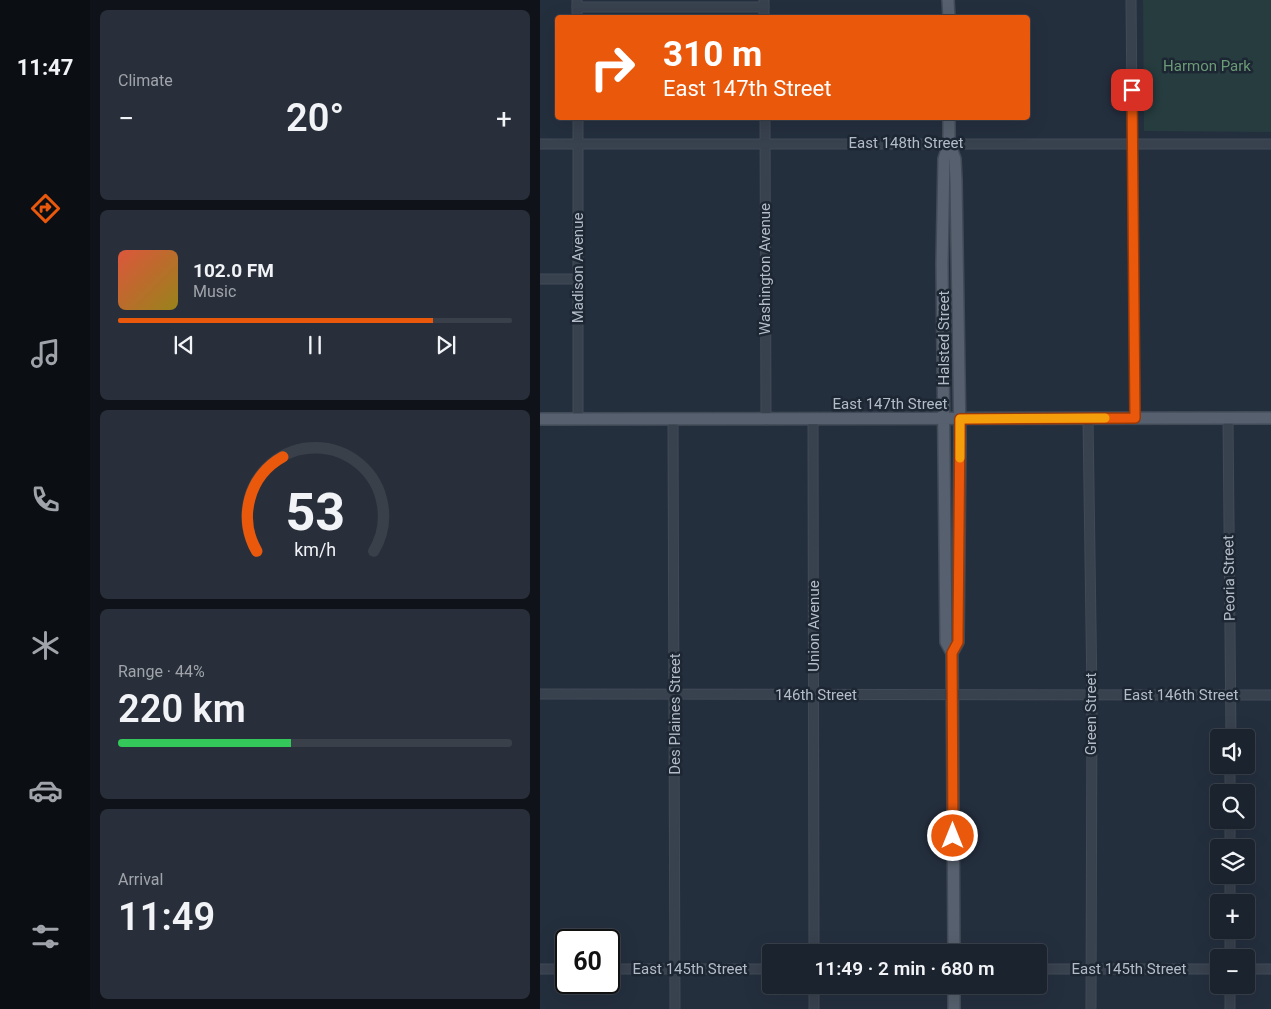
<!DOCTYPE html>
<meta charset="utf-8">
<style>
body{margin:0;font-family:Roboto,sans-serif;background:#282f3a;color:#f1f3f6;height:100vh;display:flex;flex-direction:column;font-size:19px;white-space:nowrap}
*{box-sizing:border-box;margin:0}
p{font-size:16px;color:#a0a4aa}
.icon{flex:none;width:28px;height:28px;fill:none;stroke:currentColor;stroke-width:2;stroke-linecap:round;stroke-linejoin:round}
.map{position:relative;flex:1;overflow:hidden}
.panel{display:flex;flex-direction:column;gap:10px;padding:10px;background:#0f1319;width:450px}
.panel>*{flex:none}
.hud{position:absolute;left:15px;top:15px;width:475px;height:105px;border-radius:5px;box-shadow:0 5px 20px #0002,0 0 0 1px #39404a;background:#ea580c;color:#fff;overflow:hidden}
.fabs{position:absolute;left:670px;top:729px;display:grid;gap:10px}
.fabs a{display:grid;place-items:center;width:45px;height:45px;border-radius:5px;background:#1b232e;box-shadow:0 5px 20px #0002,0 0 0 1px #39404a;font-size:25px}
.speed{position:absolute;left:15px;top:929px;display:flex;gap:10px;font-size:25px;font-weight:700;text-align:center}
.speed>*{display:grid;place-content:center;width:65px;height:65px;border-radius:50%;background:#1b232e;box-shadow:0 5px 20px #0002,0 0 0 1px #39404a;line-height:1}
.speed .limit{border:2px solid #111;border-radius:8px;background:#fff;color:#111}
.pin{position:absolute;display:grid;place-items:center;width:42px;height:42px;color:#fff;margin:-21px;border-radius:10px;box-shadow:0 2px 8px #0006}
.me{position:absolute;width:55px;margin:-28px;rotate:0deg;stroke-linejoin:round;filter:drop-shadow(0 0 4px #0008)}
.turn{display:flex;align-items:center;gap:18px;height:105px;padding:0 25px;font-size:22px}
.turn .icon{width:65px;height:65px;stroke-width:2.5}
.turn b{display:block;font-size:35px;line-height:42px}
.big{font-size:38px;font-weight:600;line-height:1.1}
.panel .widget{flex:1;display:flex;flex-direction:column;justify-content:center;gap:8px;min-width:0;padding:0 18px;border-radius:8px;background:#282f3a}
.panel .dial{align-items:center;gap:0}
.dial svg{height:130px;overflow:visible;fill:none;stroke:#39404a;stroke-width:7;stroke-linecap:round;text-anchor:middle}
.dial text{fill:#f1f3f6;stroke:none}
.song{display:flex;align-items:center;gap:15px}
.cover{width:60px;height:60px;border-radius:8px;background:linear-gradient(135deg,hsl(10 70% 55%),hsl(50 70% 35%))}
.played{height:5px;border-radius:2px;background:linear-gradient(90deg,#ea580c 80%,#39404a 80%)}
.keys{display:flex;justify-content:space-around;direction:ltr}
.heat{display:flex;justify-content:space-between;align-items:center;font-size:28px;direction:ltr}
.charge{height:8px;border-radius:4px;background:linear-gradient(90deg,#34c759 44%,#39404a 0)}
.trip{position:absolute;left:222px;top:944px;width:285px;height:50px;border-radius:5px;background:#1b232e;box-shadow:0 5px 20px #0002,0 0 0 1px #39404a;font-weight:600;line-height:50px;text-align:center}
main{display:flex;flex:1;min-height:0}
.tab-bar{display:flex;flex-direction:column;width:90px;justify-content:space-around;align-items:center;background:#0b0e12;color:#a0a4aa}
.tab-bar .icon{width:35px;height:35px}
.tab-bar .active{color:#ea580c}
.tab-bar b{font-size:22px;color:#f1f3f6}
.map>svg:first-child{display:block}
.green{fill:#263c3f}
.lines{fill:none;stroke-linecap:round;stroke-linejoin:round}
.minor-casing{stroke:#414a57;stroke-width:11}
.major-casing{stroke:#414a57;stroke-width:14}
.minor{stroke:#38414e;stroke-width:9}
.major{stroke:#56606e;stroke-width:11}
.route-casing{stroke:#983908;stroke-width:12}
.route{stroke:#ea580c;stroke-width:9}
.slow{stroke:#f59e0b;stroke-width:9}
.labels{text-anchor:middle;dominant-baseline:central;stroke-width:5;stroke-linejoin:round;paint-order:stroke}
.park-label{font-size:15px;fill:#6b9a76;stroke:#1d2633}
.street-label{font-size:15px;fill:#b4bcc9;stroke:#1d2633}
</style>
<main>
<nav class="tab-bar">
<b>11:47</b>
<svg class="icon active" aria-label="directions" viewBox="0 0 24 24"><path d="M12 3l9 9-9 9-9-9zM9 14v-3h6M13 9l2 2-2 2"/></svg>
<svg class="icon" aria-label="music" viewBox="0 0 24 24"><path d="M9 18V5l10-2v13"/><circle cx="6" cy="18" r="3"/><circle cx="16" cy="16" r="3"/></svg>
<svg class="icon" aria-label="phone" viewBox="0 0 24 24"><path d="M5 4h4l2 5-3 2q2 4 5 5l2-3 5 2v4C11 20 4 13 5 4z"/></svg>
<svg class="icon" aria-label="climate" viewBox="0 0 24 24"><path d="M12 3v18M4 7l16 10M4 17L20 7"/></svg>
<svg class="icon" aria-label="car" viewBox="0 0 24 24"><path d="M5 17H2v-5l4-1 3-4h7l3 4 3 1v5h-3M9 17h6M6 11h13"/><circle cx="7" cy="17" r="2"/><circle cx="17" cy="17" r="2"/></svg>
<svg class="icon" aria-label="filters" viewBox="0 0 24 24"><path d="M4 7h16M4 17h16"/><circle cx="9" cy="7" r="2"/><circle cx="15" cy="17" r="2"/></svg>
</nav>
<section class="panel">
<div class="widget"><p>Climate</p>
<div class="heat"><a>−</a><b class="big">20°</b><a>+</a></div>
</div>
<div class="widget">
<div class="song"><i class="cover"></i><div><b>102.0 FM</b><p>Music</p></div></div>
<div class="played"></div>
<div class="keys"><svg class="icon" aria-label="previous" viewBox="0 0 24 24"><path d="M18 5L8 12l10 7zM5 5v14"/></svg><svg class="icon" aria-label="pause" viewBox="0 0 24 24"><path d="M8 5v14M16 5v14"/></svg><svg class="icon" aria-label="next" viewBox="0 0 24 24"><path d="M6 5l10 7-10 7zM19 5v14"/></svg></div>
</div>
<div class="widget dial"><svg viewBox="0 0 100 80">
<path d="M14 69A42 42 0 1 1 86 69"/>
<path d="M14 69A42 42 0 0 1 30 11" stroke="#ea580c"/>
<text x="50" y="56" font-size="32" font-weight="700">53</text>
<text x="50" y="72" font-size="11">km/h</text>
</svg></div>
<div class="widget"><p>Range · 44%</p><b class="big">220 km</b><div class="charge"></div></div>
<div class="widget"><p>Arrival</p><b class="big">11:49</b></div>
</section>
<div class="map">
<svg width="731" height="1009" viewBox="0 0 731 1009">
<rect width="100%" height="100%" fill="#242f3e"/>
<path class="green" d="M603 0H731V132L604 131Z"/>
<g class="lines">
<defs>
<g id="minor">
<path d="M37 0V18"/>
<path d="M224 0V18"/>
<path d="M591 0 595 418"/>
<path d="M37 7H224"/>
<path d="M38 118V419"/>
<path d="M225 118 226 420"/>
<path d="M0 144H731"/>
<path d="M0 279H38"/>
<path d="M548 418 552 696 551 1009"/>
<path d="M688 418 691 738"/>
<path d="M133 420 135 1009"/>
<path d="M273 420 274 952"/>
<path d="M0 694 731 695"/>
<path d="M690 792V765"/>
<path d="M690 848V820"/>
<path d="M690 902V875"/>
<path d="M690 958V930"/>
<path d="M0 969H26"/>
<path d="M69 969H231"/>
<path d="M499 969H679"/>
<path d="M706 969H731"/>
<path d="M274 985V1009"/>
<path d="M690 985V1009"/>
</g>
<g id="major">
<path d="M408 0 409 18"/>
<path d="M409 118V143L404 159 402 264 406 642 412 653 414 952"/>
<path d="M409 143 415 159 416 180 420 439 418 642 412 653"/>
<path d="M0 419 731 418"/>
<path d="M414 985V1009"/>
</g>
</defs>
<use href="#minor" class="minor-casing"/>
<use href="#major" class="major-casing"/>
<use href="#minor" class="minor"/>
<use href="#major" class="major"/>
</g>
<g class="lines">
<defs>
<path id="route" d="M413 836 412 653 418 642V635L420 419 595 418 592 90"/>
</defs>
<use href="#route" class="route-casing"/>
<use href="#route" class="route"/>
<path class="slow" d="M420 458V419L565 418"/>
</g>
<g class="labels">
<g class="park-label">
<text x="667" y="66">Harmon Park</text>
</g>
<g class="street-label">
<text x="366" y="143">East 148th Street</text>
<text transform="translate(38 268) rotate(-90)">Madison Avenue</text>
<text transform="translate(225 269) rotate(-90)">Washington Avenue</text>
<text transform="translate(404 338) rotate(-90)">Halsted Street</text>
<text x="350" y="404">East 147th Street</text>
<text transform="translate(689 578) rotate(-91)">Peoria Street</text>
<text transform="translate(274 626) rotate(-90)">Union Avenue</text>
<text x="276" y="695">146th Street</text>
<text x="641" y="695">East 146th Street</text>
<text transform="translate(135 714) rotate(-90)">Des Plaines Street</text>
<text transform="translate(551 714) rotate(-90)">Green Street</text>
<text x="150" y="969">East 145th Street</text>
<text x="589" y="969">East 145th Street</text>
</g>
</g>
</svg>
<div class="fabs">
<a><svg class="icon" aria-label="sound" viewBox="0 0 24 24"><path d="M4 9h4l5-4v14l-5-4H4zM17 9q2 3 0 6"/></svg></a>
<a><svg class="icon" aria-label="search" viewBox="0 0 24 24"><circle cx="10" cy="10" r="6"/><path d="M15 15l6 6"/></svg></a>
<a><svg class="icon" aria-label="layers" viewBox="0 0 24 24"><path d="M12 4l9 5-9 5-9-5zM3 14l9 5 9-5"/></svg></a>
<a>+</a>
<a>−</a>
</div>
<div class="speed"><div class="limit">60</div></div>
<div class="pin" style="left:592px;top:90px;background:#d93025"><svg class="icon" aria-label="arrive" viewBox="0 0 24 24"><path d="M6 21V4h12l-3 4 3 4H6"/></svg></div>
<svg class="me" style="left:413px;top:836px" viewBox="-20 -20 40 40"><circle r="17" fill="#ea580c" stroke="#fff" stroke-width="3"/><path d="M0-11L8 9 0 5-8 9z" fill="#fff"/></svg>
<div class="trip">11:49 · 2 min · 680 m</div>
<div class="hud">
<div class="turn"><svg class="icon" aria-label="right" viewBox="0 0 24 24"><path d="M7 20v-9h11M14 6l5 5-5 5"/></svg><div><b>310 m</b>East 147th Street</div></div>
</div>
</div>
</main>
